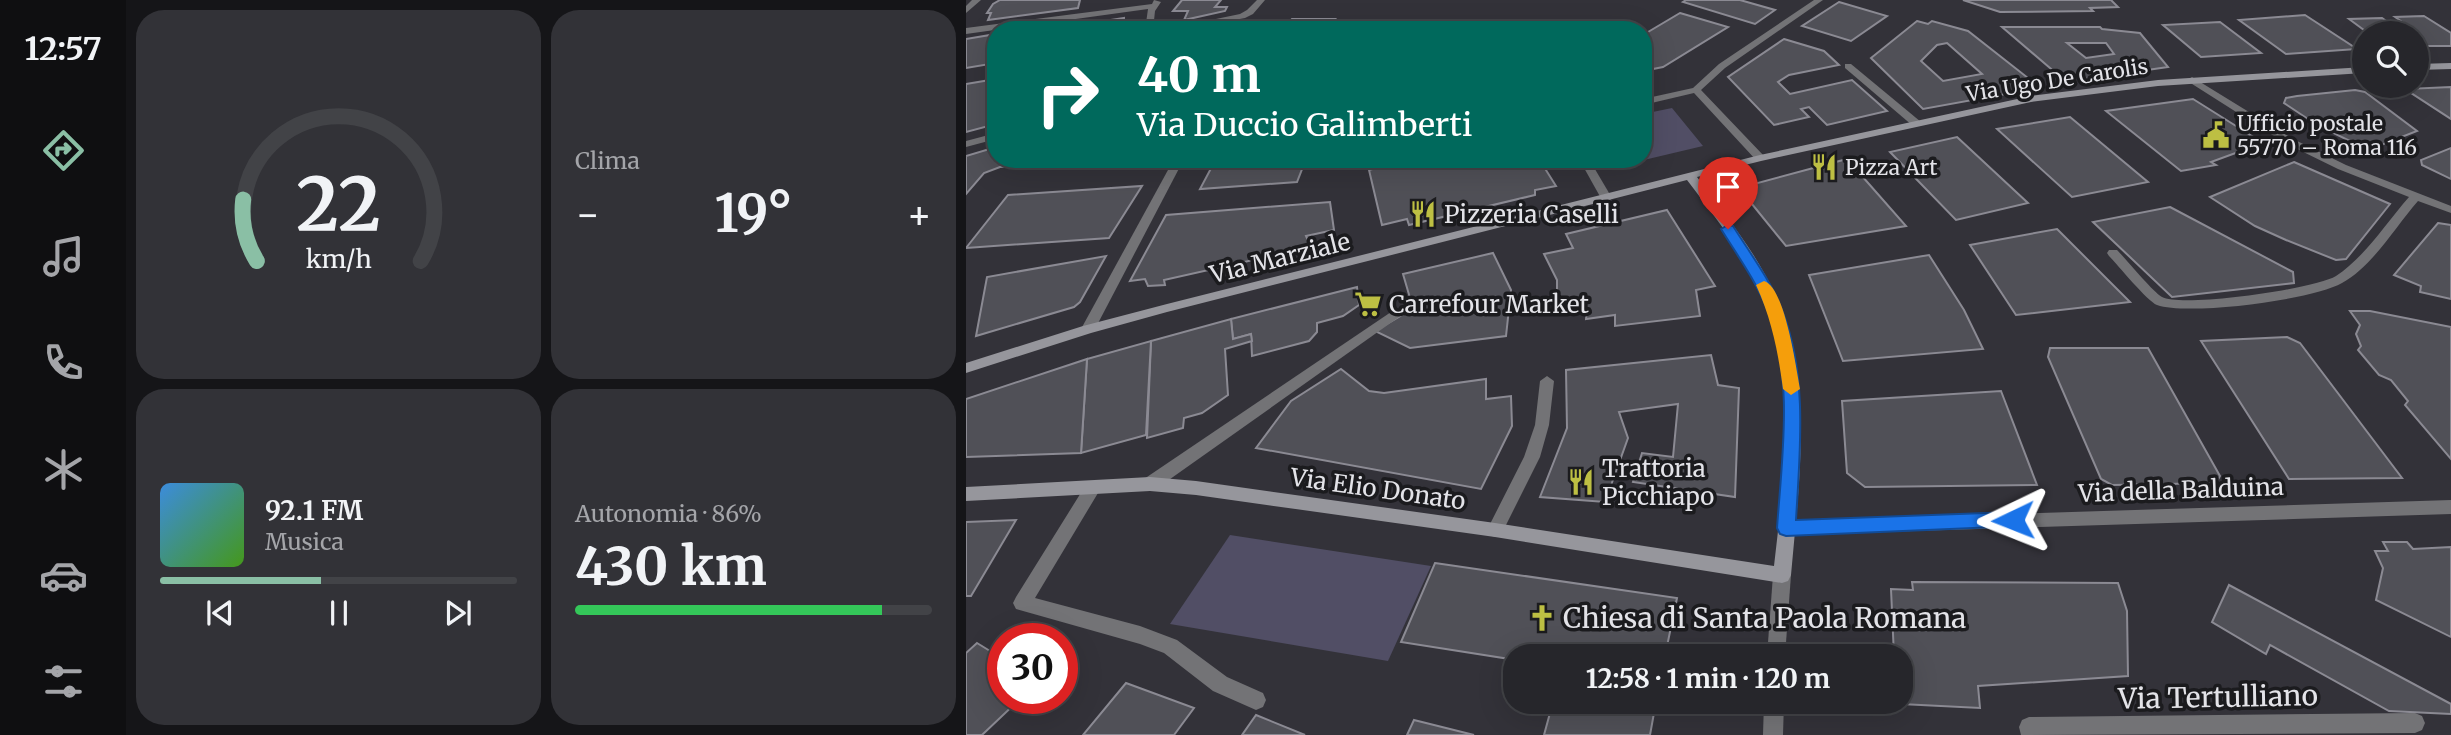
<!DOCTYPE html>
<html lang="it">
<meta charset="utf-8">
<style>
body{margin:0;font-family:Merriweather,serif;background:#323237;color:#f1f3f6;height:100vh;display:flex;flex-direction:column;font-size:26px;white-space:nowrap}
*{box-sizing:border-box;margin:0}
p{font-size:23px;color:#a4a5a9}
.icon{flex:none;width:38px;height:38px;fill:none;stroke:currentColor;stroke-width:2;stroke-linecap:round;stroke-linejoin:round}
.map{position:relative;flex:1;overflow:hidden}
.drawer{display:flex;flex-direction:column;gap:10px;padding:10px;background:#151518;width:840px}
.drawer>*{flex:none}
.banner{position:absolute;left:21px;top:21px;width:665px;height:147px;border-radius:28px;box-shadow:0 7px 28px #0002,0 0 0 2px #424347;background:#00695c;color:#fff;overflow:hidden}
.fabs{position:absolute;left:1386px;top:21px;display:grid;gap:14px}
.fabs a{display:grid;place-items:center;width:77px;height:77px;border-radius:50%;background:#26262b;box-shadow:0 7px 28px #0002,0 0 0 2px #424347;font-size:35px}
.speed{position:absolute;left:21px;top:623px;display:flex;gap:14px;font-size:35px;font-weight:700;text-align:center}
.speed>*{display:grid;place-content:center;width:91px;height:91px;border-radius:50%;background:#26262b;box-shadow:0 7px 28px #0002,0 0 0 2px #424347;line-height:1}
.speed .limit{border:10px solid #d22;background:#fff;color:#111}
.pin{position:absolute;display:grid;place-items:center;width:60px;height:60px;color:#fff;margin:-72px -30px;border-radius:50% 50% 50% 0;rotate:-45deg;box-shadow:0 0 7px #0007}
.pin .icon{rotate:45deg}
.me{position:absolute;width:77px;margin:-38px;rotate:268deg;stroke-linejoin:round;filter:drop-shadow(0 0 5px #0008)}
.turn{display:flex;align-items:center;gap:24px;height:147px;padding:0 35px;font-size:32px}
.turn .icon{width:91px;height:91px;stroke-width:2.5}
.turn b{display:block;font-size:49px;line-height:60px}
.big{font-size:52px;font-weight:700;line-height:1.1}
.drawer .widget{flex:1;display:flex;flex-direction:column;justify-content:center;gap:10px;min-width:0;padding:0 24px;border-radius:28px;background:#323237}
.drawer .dial{align-items:center;gap:0}
.dial svg{height:182px;overflow:visible;fill:none;stroke:#424347;stroke-width:7;stroke-linecap:round;text-anchor:middle}
.dial text{fill:#f1f3f6;stroke:none}
.song{display:flex;align-items:center;gap:21px}
.cover{width:84px;height:84px;border-radius:10px;background:linear-gradient(135deg,hsl(210 70% 55%),hsl(100 70% 35%))}
.played{height:7px;border-radius:4px;background:linear-gradient(90deg,#8abfa5 45%,#424347 45%)}
.keys{display:flex;justify-content:space-around;direction:ltr}
.heat{display:flex;justify-content:space-between;align-items:center;font-size:38px;direction:ltr}
.charge{height:10px;border-radius:5px;background:linear-gradient(90deg,#34c759 86%,#424347 0)}
.drawer .tiles{flex:1;display:grid;gap:10px;grid-template-columns:repeat(2,1fr)}
.trip{position:absolute;left:537px;top:644px;width:410px;height:70px;border-radius:28px;background:#26262b;box-shadow:0 7px 28px #0002,0 0 0 2px #424347;font-weight:700;line-height:70px;text-align:center}
main{display:flex;flex:1;min-height:0}
.menu{display:flex;flex-direction:column;width:126px;justify-content:space-around;align-items:center;background:#0f0f11;color:#a4a5a9}
.menu .icon{width:49px;height:49px}
.menu .current{color:#8abfa5}
.menu b{font-size:32px;color:#f1f3f6}
.map>svg:first-child{display:block}
.green{fill:#514e65}
.building{fill:#505057;stroke:#8b8a93;stroke-width:2;fill-rule:evenodd}
.lines{fill:none;stroke-linecap:round;stroke-linejoin:round}
.lane{fill:#737376;fill-rule:evenodd}
.street{fill:#737376;fill-rule:evenodd}
.secondary{fill:#96969c;fill-rule:evenodd}
.route{fill:#1a73e8;stroke:#114b97;stroke-width:2}
.slow{fill:#f59e0b}
.labels{text-anchor:middle;dominant-baseline:central;stroke-width:7;stroke-linejoin:round;paint-order:stroke}
.far-street-label{font-size:21px;fill:#e3e3e8;stroke:#1b1b1e}
.far-poi-label{font-size:21px;fill:#e3e3e8;stroke:#1b1b1e;text-anchor:start}
.poi-label{font-size:24px;fill:#e3e3e8;stroke:#1b1b1e;text-anchor:start}
.street-label{font-size:24px;fill:#e3e3e8;stroke:#1b1b1e}
.near-poi-label{font-size:28px;fill:#e3e3e8;stroke:#1b1b1e;text-anchor:start}
.near-street-label{font-size:28px;fill:#e3e3e8;stroke:#1b1b1e}
</style>
<main>
<nav class="menu">
<b>12:57</b>
<svg class="icon current" aria-label="directions" viewBox="0 0 24 24"><path d="M12 3l9 9-9 9-9-9zM9 14v-3h6M13 9l2 2-2 2"/></svg>
<svg class="icon" aria-label="music" viewBox="0 0 24 24"><path d="M9 18V5l10-2v13"/><circle cx="6" cy="18" r="3"/><circle cx="16" cy="16" r="3"/></svg>
<svg class="icon" aria-label="phone" viewBox="0 0 24 24"><path d="M5 4h4l2 5-3 2q2 4 5 5l2-3 5 2v4C11 20 4 13 5 4z"/></svg>
<svg class="icon" aria-label="climate" viewBox="0 0 24 24"><path d="M12 3v18M4 7l16 10M4 17L20 7"/></svg>
<svg class="icon" aria-label="car" viewBox="0 0 24 24"><path d="M5 17H2v-5l4-1 3-4h7l3 4 3 1v5h-3M9 17h6M6 11h13"/><circle cx="7" cy="17" r="2"/><circle cx="17" cy="17" r="2"/></svg>
<svg class="icon" aria-label="filters" viewBox="0 0 24 24"><path d="M4 7h16M4 17h16"/><circle cx="9" cy="7" r="2"/><circle cx="15" cy="17" r="2"/></svg>
</nav>
<section class="drawer">
<div class="tiles">
<div class="widget dial"><svg viewBox="0 0 100 80">
<path d="M14 69A42 42 0 1 1 86 69"/>
<path d="M14 69A42 42 0 0 1 8 42" stroke="#8abfa5"/>
<text x="50" y="56" font-size="32" font-weight="700">22</text>
<text x="50" y="72" font-size="11">km/h</text>
</svg></div>
<div class="widget"><p>Clima</p>
<div class="heat"><a>−</a><b class="big">19°</b><a>+</a></div>
</div>
<div class="widget">
<div class="song"><i class="cover"></i><div><b>92.1 FM</b><p>Musica</p></div></div>
<div class="played"></div>
<div class="keys"><svg class="icon" aria-label="previous" viewBox="0 0 24 24"><path d="M18 5L8 12l10 7zM5 5v14"/></svg><svg class="icon" aria-label="pause" viewBox="0 0 24 24"><path d="M8 5v14M16 5v14"/></svg><svg class="icon" aria-label="next" viewBox="0 0 24 24"><path d="M6 5l10 7-10 7zM19 5v14"/></svg></div>
</div>
<div class="widget"><p>Autonomia · 86%</p><b class="big">430 km</b><div class="charge"></div></div>
</div>
</section>
<div class="map">
<svg width="1485" height="735" viewBox="0 0 1485 735">
<rect width="100%" height="100%" fill="#333239"/>
<g class="green">
<path d="M706 108 737 146 661 164 658 159H677V114Z"/>
<path d="M264 535 465 566 422 661 204 624Z"/>
</g>
<g class="building">
<path d="M34 0H114L112 8 22 20 25 13H21L27 4Z"/>
<path d="M216 0H255L249 7H261L259 11 218 20 222 11H207Z"/>
<path d="M720 0H774L809 10 789 24 717 2Z"/>
<path d="M997 0H1145L1152 7 1124 8 1127 11 1034 12Z"/>
<path d="M873 2 921 16 885 41 836 26Z"/>
<path d="M714 13 762 27 697 67 677 71V35Z"/>
<path d="M1339 15 1391 49 1320 54 1273 20Z"/>
<path d="M1458 16 1485 33V46H1451V33H1402L1383 19 1416 18 1435 31H1449L1429 17Z"/>
<path d="M158 18 157 30H86V29Z"/>
<path d="M326 19H369L361 30H317Z"/>
<path d="M285 20 293 22 286 30H235Z"/>
<path d="M951 21 962 24 966 21 1002 31 1062 78 1049 80 1062 90 957 109 905 58ZM981 43 1016 74 977 81 955 61 971 45Z"/>
<path d="M1254 22 1295 53 1235 57 1197 25Z"/>
<path d="M433 23H506L502 30H435L430 29Z"/>
<path d="M1036 27H1134L1136 29 1174 33 1202 67 1112 80 1102 72 1091 74ZM1101 43H1140L1148 54 1120 58Z"/>
<path d="M30 34V63L0 68V39Z"/>
<path d="M818 39 858 51 873 65 823 75 812 82 824 94 886 80 921 111 861 125 843 107 835 109 843 117 808 125 762 77Z"/>
<path d="M30 79V124L0 132V84Z"/>
<path d="M1485 87V119L1439 89Z"/>
<path d="M1389 90 1399 92 1451 131 1405 149 1396 147 1351 125 1318 103 1320 98 1331 96Z"/>
<path d="M1227 99 1297 143 1245 162 1250 165 1215 171 1140 111Z"/>
<path d="M1104 117 1182 182 1106 197 1031 129Z"/>
<path d="M991 137 1062 203 990 220 924 152Z"/>
<path d="M30 147V159H73L69 164 34 167 18 173 0 194V156Z"/>
<path d="M1485 148V179L1456 165 1455 160Z"/>
<path d="M250 159H340L331 182 234 189Z"/>
<path d="M443 159H573L590 186 569 190V195L443 225 441 219 416 225 403 170Z"/>
<path d="M881 159 940 226 820 246 773 188Z"/>
<path d="M1328 162 1424 204 1380 259 1370 260 1320 240 1289 226 1244 197Z"/>
<path d="M176 186 143 238 0 248 42 195Z"/>
<path d="M364 202 368 230 340 236 345 247 198 280 199 285 182 286 179 279 164 281 200 215Z"/>
<path d="M1204 207 1327 272 1328 283 1206 297 1127 222Z"/>
<path d="M701 210 749 286 730 290 734 316 649 326V315L620 319 621 310 591 314V280L578 254 607 248 600 234Z"/>
<path d="M1472 223 1485 225V299L1454 292 1455 286 1428 275Z"/>
<path d="M1091 229 1164 302 1050 315 1004 245Z"/>
<path d="M527 253 545 290 540 336 444 348 409 331 441 312 444 298 437 274Z"/>
<path d="M963 255 998 310 1017 349 877 361 843 275Z"/>
<path d="M140 256 114 302 108 307 10 336 21 277Z"/>
<path d="M391 287 393 305 377 316 351 323V332L343 341 286 356 285 334 267 339 265 319Z"/>
<path d="M1384 311H1404L1485 327V459L1439 405 1442 401 1425 380 1413 375 1392 350 1395 346 1390 334 1394 325Z"/>
<path d="M265 319 267 339 285 334 286 341 259 349 262 395 236 413 218 418 217 428 181 438 185 341Z"/>
<path d="M1321 337 1334 343 1436 478 1323 479 1235 341Z"/>
<path d="M185 341 180 435 115 453 121 359Z"/>
<path d="M1084 348H1182L1254 476 1250 483 1146 485 1135 479 1082 357Z"/>
<path d="M745 355 752 385 773 388 769 497 667 482 676 453 707 457 712 404 653 412 662 438 639 502 574 497 601 428 600 370Z"/>
<path d="M121 359 115 453 0 457V399Z"/>
<path d="M375 369 403 391 418 393 520 379V399L545 396 546 426 515 489 290 448 325 401Z"/>
<path d="M1035 391 1071 485 899 487 881 473 876 401Z"/>
<path d="M50 520 5 596H0V522Z"/>
<path d="M1417 542H1441L1447 549 1485 547V637L1410 600 1417 568 1409 551H1422Z"/>
<path d="M469 563 711 598 699 656H550V660L435 642Z"/>
<path d="M946 582 1152 583 1161 611 1162 676 1012 686 1014 708 935 704 933 702 934 656H928L925 589 947 590Z"/>
<path d="M1263 585 1485 704V714L1423 711 1304 645 1300 654 1246 622Z"/>
<path d="M11 643 37 659V698H55L16 735H0V653Z"/>
<path d="M160 683 228 708 208 735H117Z"/>
<path d="M587 702H690L684 735H578Z"/>
<path d="M290 715 339 735H276Z"/>
<path d="M448 720 508 735H441Z"/>
</g>
<g class="lines">
<g class="lane">
<path d="M879 64H885L955 122V126H947L879 68Z"/>
<path d="M208 159H218L129 329 127 332H117L115 329Z"/>
<path d="M428 310 433 311 435 314 433 317 190 489 184 491 178 489 176 484 178 479Z"/>
<path d="M581 376 588 381 583 425 574 457 535 535 529 537 523 535 521 530 558 457 569 425 574 381Z"/>
<path d="M127 481 133 483 135 488 69 598 174 626 211 640 261 677 297 693 300 700 297 707 290 710 247 691 198 653 174 644 50 609 47 603 50 597 121 483Z"/>
<path d="M1449 713 1456 716 1459 723 1456 730 1449 733 1055 735 1053 727 1056 720 1063 717Z"/>
</g>
<g class="street">
<path d="M6 0H15L0 13V6Z"/>
<path d="M188 0 195 2 189 11 187 30H179L182 9 0 34V28L186 4Z"/>
<path d="M291 0H299L287 14 279 18 216 30H197L274 14 281 10Z"/>
<path d="M848 0H857L759 68 735 90 798 156V160H790L728 93 677 105V99L727 88 753 64Z"/>
<path d="M1226 77 1327 139 1380 165 1485 206V213L1452 201C1429 227 1407 266 1376 283 1346 300 1223 316 1191 305 1181 301 1152 265 1143 256L1141 253 1143 250H1151C1161 260 1186 291 1196 297 1216 308 1349 289 1370 276 1399 257 1420 223 1443 197L1372 169 1319 143 1223 82 1221 80Z"/>
<path d="M30 133V139L0 147V141Z"/>
<path d="M613 159H623L646 198 644 200H636Z"/>
<path d="M1485 500V514L820 535 814 533 812 528 814 523 820 521Z"/>
<path d="M816 567 822 569 825 575 819 656H801L807 575 810 569Z"/>
<path d="M798 702H818L817 735H797Z"/>
</g>
<g class="secondary">
<path d="M1485 63V69L1451 70V64Z"/>
<path d="M1398 67V73L1192 86 1065 102 795 161 731 177C759 215 791 253 810 297 848 384 833 483 825 575L822 581 816 583 529 537 230 495 184 491 0 501V487L184 477 230 481 529 523 808 566C818 477 833 381 797 296 779 254 749 217 721 180L201 312 125 333 0 373V363L117 326 201 304 794 155 1065 96 1192 80Z"/>
</g>
</g>
<path class="route" d="M762 225 767 226C784 253 805 281 816 310 842 376 834 451 830 520L1047 512 1054 514 1057 520 1054 526 820 536 814 534 811 528C816 457 828 377 801 309 790 281 771 255 755 229Z"/>
<path class="slow" d="M798 281C819 287 830 368 834 389L825 395 817 389C812 352 806 320 790 285Z"/>
<defs>
<symbol id="civic-bare" viewBox="-9 -9 18 18"><path d="M-.6-6.5H3V-4.5H.6V-3L4-1V1h2V6H-6V1h2V-1L-.6-3ZM-1.2 2.5V6h2.4V2.5Z" fill="#bdbf43" stroke="#1b1b1e" stroke-width="2.5" paint-order="stroke"/></symbol>
<symbol id="restaurant-bare" viewBox="-9 -9 18 18"><path d="M-5-6h1v4h1v-4h1v4h1v-4h1v5L-1.5 .5V6h-2V.5L-5-1ZM5-6V6H3V1.5H1.5Q1.5-4 5-6Z" fill="#bdbf43" stroke="#1b1b1e" stroke-width="2.5" paint-order="stroke"/></symbol>
<symbol id="supermarket-bare" viewBox="-9 -9 18 18"><path d="M-6-5.5h2.5l.6 2H6L4.5 2H-2.5L-4.4-4H-6ZM-1.5 3.2a1.3 1.3 0 1 0 .1 0ZM3 3.2a1.3 1.3 0 1 0 .1 0Z" fill="#bdbf43" stroke="#1b1b1e" stroke-width="2.5" paint-order="stroke"/></symbol>
<symbol id="church-bare" viewBox="-9 -9 18 18"><path d="M-1.2-6h2.4v3.5h3.3v2.4h-3.3V6h-2.4V-.1h-3.3v-2.4h3.3Z" fill="#bdbf43" stroke="#1b1b1e" stroke-width="2.5" paint-order="stroke"/></symbol>
</defs>
<g fill-rule="evenodd">
<use href="#civic-bare" x="1231" y="116" width="38" height="38"/>
<use href="#restaurant-bare" x="839" y="148" width="38" height="38"/>
<use href="#restaurant-bare" x="438" y="195" width="38" height="38"/>
<use href="#supermarket-bare" x="383" y="285" width="38" height="38"/>
<use href="#restaurant-bare" x="596" y="463" width="38" height="38"/>
<use href="#church-bare" x="557" y="599" width="38" height="38"/>
</g>
<g class="labels">
<g class="far-street-label">
<text transform="translate(1091 80) rotate(-9)">Via Ugo De Carolis</text>
</g>
<g class="far-poi-label">
<text x="1271" y="123">Ufficio postale<tspan x="1271" dy="24">55770 – Roma 116</tspan></text>
<text x="879" y="167">Pizza Art</text>
</g>
<g class="poi-label">
<text x="478" y="214">Pizzeria Caselli</text>
<text x="423" y="304">Carrefour Market</text>
<text x="636" y="468">Trattoria<tspan x="636" dy="28">Picchiapo</tspan></text>
</g>
<g class="street-label">
<text transform="translate(314 258) rotate(-14)">Via Marziale</text>
<text transform="translate(412 489) rotate(8)">Via Elio Donato</text>
<text transform="translate(1215 490) rotate(-2)">Via della Balduina</text>
</g>
<g class="near-poi-label">
<text x="597" y="618">Chiesa di Santa Paola Romana</text>
</g>
<g class="near-street-label">
<text transform="translate(1252 697) rotate(-1)">Via Tertulliano</text>
</g>
</g>
</svg>
<div class="fabs">
<a><svg class="icon" aria-label="search" viewBox="0 0 24 24"><circle cx="10" cy="10" r="6"/><path d="M15 15l6 6"/></svg></a>
</div>
<div class="speed"><div class="limit">30</div></div>
<div class="pin" style="left:762px;top:229px;background:#d93025"><svg class="icon" aria-label="arrive" viewBox="0 0 24 24"><path d="M6 21V4h12l-3 4 3 4H6"/></svg></div>
<svg class="me" style="left:1047px;top:520px" viewBox="-20 -20 40 40"><path d="M0-17L14 15 0 8-14 15z" fill="#1a73e8" stroke="#fff" stroke-width="4"/></svg>
<div class="trip">12:58 · 1 min · 120 m</div>
<div class="banner">
<div class="turn"><svg class="icon" aria-label="right" viewBox="0 0 24 24"><path d="M7 20v-9h11M14 6l5 5-5 5"/></svg><div><b>40 m</b>Via Duccio Galimberti</div></div>
</div>
</div>
</main>
